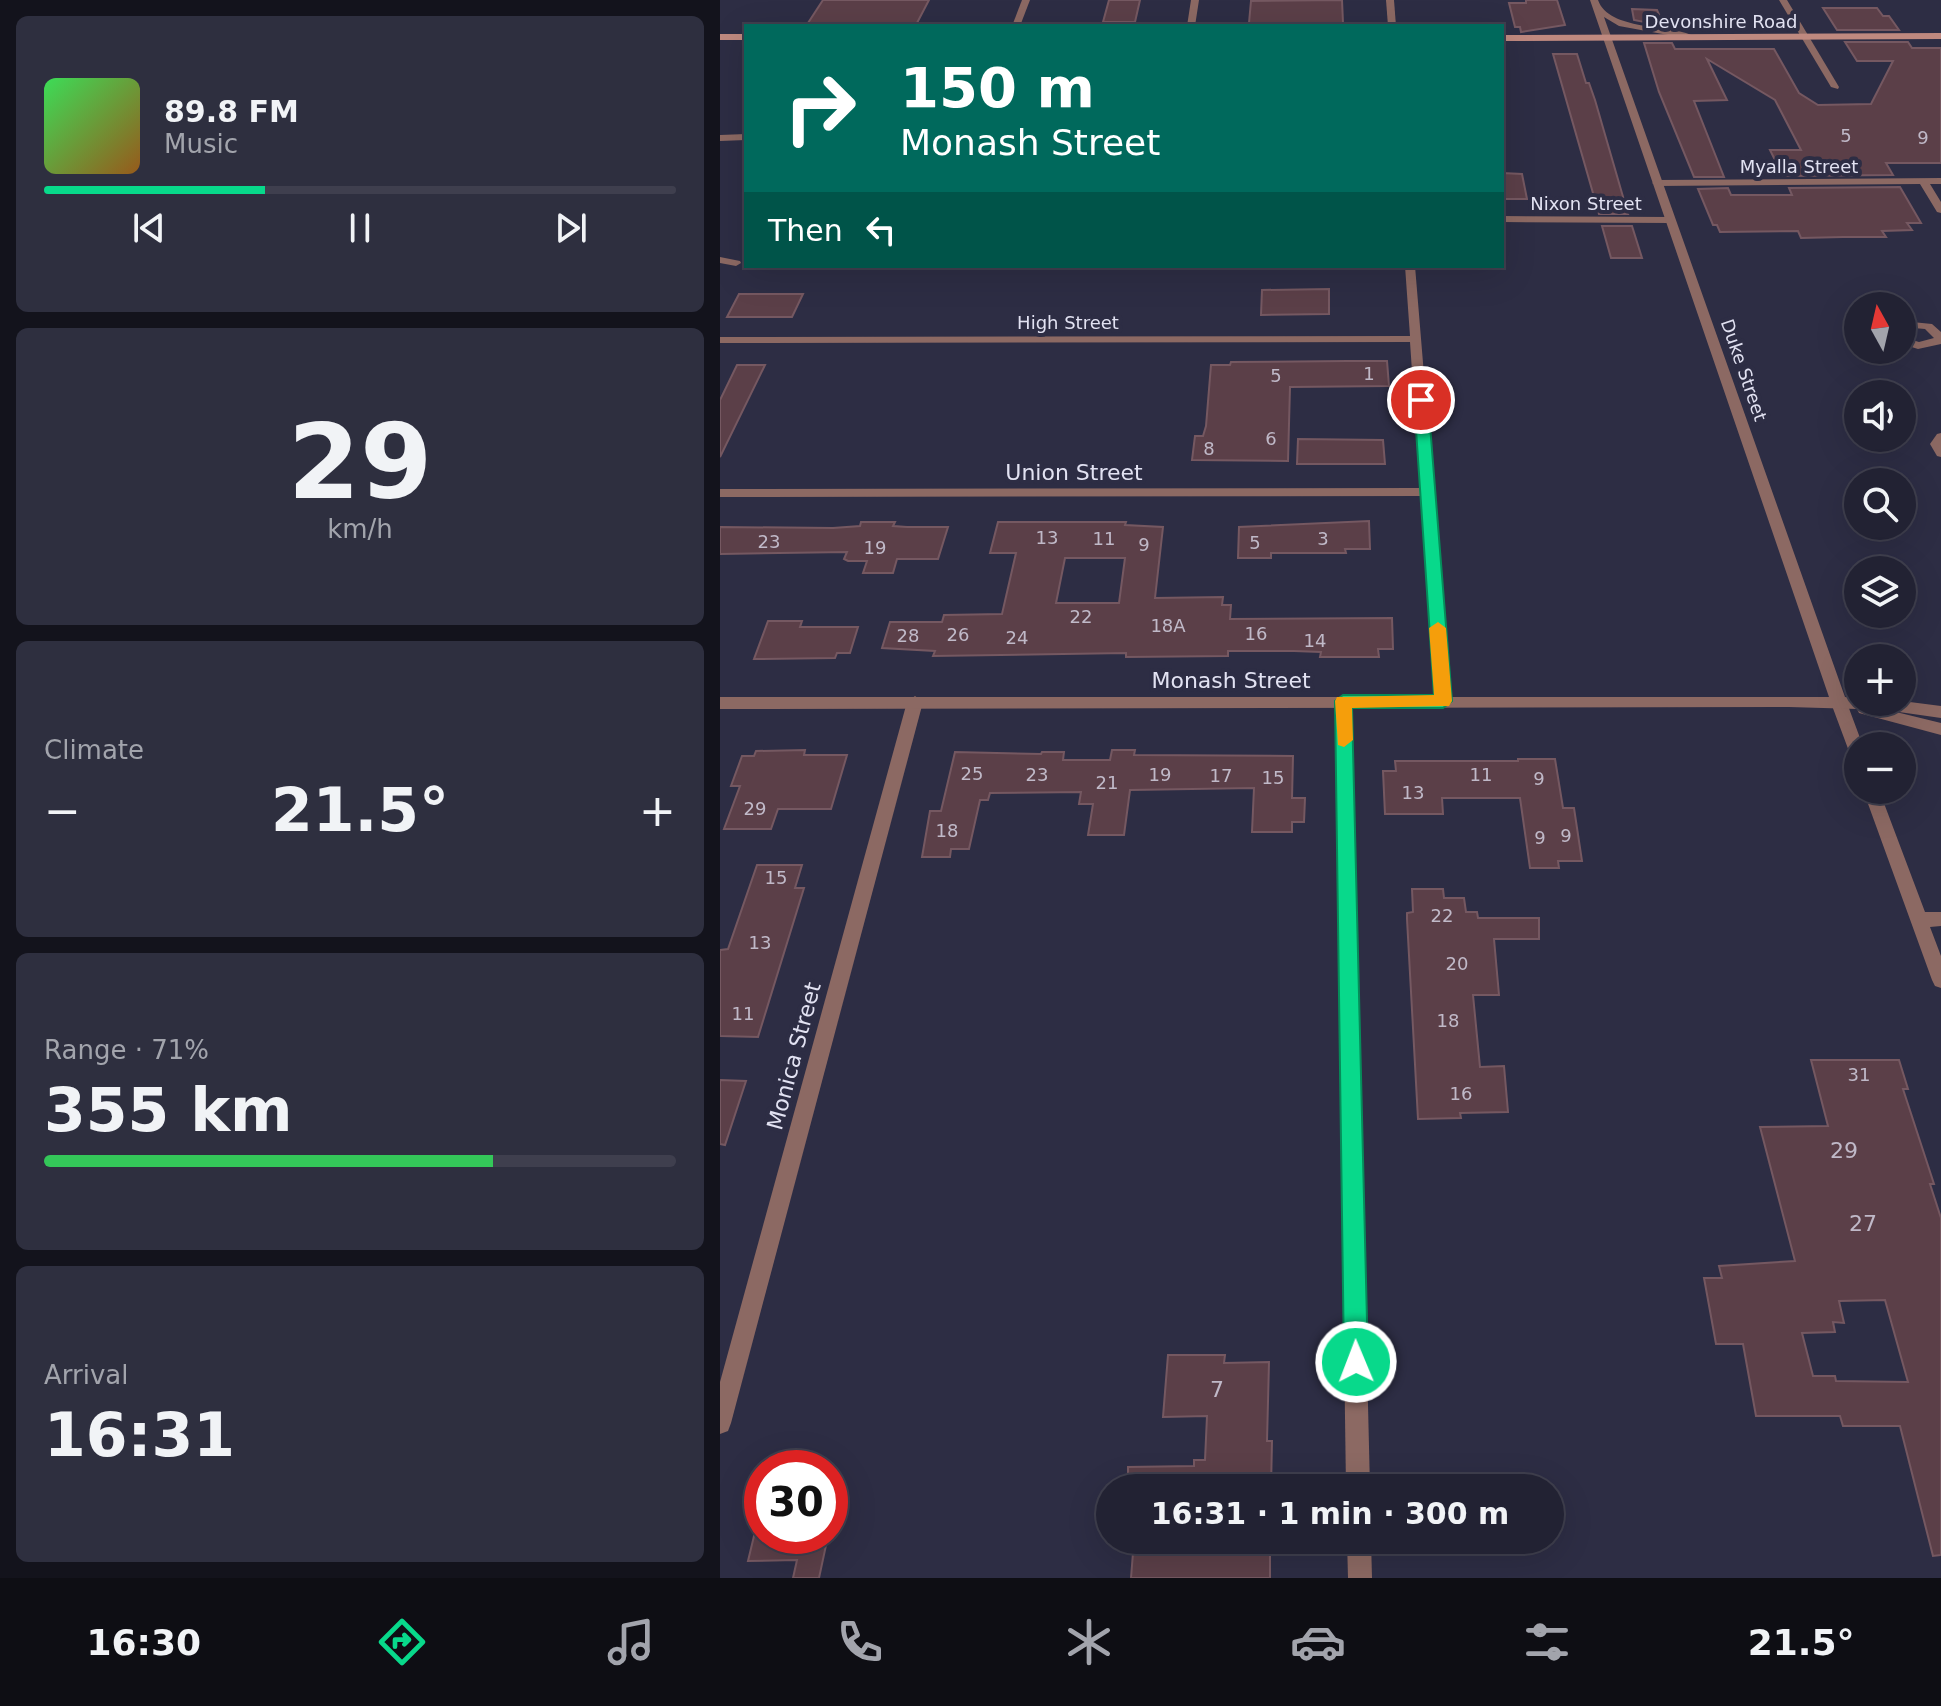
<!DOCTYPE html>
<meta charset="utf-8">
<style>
body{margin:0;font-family:"DejaVu Sans",sans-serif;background:#2e2f3f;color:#f1f3f6;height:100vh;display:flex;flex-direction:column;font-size:30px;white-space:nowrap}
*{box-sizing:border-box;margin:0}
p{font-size:26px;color:#a2a4ac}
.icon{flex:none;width:44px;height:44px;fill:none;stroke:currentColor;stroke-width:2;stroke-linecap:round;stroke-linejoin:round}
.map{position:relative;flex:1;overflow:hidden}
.panel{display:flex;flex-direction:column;gap:16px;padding:16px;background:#13131c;width:720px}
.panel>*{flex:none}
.guide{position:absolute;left:24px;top:24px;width:760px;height:244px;border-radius:0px;box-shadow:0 8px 32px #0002,0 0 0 2px #3f3f4e;background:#00695c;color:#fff;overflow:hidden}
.needle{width:52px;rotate:352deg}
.tools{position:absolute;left:1124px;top:292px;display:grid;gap:16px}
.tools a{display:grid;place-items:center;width:72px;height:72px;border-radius:50%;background:#223;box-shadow:0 8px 32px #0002,0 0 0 2px #3f3f4e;font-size:40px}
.speed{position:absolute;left:24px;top:1450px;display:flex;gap:16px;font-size:40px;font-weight:700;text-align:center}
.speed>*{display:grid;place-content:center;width:104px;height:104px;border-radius:50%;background:#223;box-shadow:0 8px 32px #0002,0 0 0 2px #3f3f4e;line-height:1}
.speed .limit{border:12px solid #d22;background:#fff;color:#111}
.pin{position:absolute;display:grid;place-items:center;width:68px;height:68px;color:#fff;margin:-34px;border:4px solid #fff;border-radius:50%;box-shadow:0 2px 8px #0007}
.me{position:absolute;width:88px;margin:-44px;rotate:359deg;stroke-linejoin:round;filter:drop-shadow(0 0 6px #0008)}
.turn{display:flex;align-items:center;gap:28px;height:168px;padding:0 24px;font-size:36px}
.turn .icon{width:104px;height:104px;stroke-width:2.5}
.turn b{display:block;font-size:56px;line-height:68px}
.then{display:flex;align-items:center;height:76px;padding:0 24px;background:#0003;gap:16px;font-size:30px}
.big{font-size:60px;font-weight:700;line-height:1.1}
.panel .card{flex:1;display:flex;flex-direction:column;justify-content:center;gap:12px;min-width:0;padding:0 28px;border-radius:12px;background:#2e2f3f}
.panel .dial{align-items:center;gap:0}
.dial b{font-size:104px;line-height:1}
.song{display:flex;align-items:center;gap:24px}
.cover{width:96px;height:96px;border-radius:12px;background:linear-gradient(135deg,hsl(130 70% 55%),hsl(30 70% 35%))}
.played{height:8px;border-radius:4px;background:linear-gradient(90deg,#08d98b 35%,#3f3f4e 35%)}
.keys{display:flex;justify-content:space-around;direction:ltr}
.heat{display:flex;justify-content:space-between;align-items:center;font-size:44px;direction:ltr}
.charge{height:12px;border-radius:6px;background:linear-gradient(90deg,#34c759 71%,#3f3f4e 0)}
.trip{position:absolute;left:376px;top:1474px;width:468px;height:80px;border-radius:40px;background:#223;box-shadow:0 8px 32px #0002,0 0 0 2px #3f3f4e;font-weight:700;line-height:80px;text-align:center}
.tabs{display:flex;height:128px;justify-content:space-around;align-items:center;background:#0e0e14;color:#a2a4ac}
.tabs .icon{width:56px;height:56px}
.tabs .current{color:#08d98b}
.tabs b{font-size:36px;color:#f1f3f6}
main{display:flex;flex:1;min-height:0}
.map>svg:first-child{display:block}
.building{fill:#5b3f48;stroke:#755861;stroke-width:2;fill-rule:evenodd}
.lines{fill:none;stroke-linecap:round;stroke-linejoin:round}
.minor{fill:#8c6963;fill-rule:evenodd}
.tertiary{fill:#8c6963;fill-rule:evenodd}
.secondary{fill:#bf897f;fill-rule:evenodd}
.route{fill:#08d98b;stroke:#058d5a;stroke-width:2}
.slow{fill:#f59e0b}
.labels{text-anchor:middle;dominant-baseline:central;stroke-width:8;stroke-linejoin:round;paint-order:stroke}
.far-street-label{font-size:18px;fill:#e2e2f2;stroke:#2d2d44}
.number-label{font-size:18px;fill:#c0b9c8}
.street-label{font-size:22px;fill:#e2e2f2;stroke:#2d2d44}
.near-number-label{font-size:22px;fill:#c0b9c8}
</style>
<main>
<section class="panel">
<div class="card">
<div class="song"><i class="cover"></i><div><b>89.8 FM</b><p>Music</p></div></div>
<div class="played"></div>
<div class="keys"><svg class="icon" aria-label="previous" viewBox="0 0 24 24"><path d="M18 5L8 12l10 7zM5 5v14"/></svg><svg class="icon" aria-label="pause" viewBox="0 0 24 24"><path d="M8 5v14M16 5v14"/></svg><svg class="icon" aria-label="next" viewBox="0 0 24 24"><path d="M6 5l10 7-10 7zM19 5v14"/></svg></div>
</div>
<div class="card dial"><b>29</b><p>km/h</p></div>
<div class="card"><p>Climate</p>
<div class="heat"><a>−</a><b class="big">21.5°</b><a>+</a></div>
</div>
<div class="card"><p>Range · 71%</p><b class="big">355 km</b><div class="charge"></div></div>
<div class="card"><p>Arrival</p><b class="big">16:31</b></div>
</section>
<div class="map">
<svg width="1221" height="1578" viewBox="0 0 1221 1578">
<rect width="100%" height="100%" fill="#2d2d44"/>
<g class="building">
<path d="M103 0H209L197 23H88Z"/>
<path d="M389 0H420L415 22H383Z"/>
<path d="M622 0 623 23H529L531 1Z"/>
<path d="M806 0H837L845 25 801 32 800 27H795L789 3H806Z"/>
<path d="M1103 8H1157L1163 16H1169L1179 30H1117Z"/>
<path d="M912 9 937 10 944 26 914 20Z"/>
<path d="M1125 42H1188L1192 48H1221V163H1166L1173 175 1063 176 1050 150H1081L1055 100 987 59 1007 100 974 101 1004 177H974L939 92 924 43H952L955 49H1054L1079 93 1098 105 1151 104 1173 61H1137Z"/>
<path d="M833 54H857L866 83H869L875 100 908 214H879Z"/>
<path d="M782 173 802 174 807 199H782Z"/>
<path d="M1180 187 1201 223H1187L1192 230 1162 231 1166 237H1123L1081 238 1078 231 1000 232 997 225H993L978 189 1008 188 1011 195H1072L1069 188Z"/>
<path d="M882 226H912L922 258H891Z"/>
<path d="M609 289V314L541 315 542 290Z"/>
<path d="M19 294H83L72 317H7Z"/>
<path d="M628 361H667L669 386 570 387 568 461 472 460 475 436H483L486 426 491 365H510L511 362Z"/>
<path d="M17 365H45L0 457V400Z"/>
<path d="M578 439 663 440 665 464H577Z"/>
<path d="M649 521 650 549H625L626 553H551V558H518L519 527Z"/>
<path d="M141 522H175L173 526 187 527H228L218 559H177L173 573H143L147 561H128L124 559 127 552 0 554V527L113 528 140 526Z"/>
<path d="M278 522H406L405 525 443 527 435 598 503 597 502 605H511L510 619 672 618 673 649H658L659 657H600L601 652 574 651H508V656L406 657V653L213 656 215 651 162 648 170 622H222L224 615 282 614 296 553H270ZM345 558H405L399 603H336Z"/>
<path d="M48 621H82L80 627H138L130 653H117L115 658 34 659Z"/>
<path d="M85 750 84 755H127L111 809H58L51 829H4L20 786H11L22 756H34L36 751Z"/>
<path d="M392 750H415L414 755 573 756 572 798H585L584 822H572V832H532L534 788 410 790 404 835H368L373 804H359L361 792 270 793 268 800H260L249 849H231L230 857H202L210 811H221L235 752 321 754 322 752H344L343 760H390Z"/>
<path d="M798 759H835L843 808H854L862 861H838L839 868H810L800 798H722L723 814H665L663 771H676L675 761H798Z"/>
<path d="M37 865H82L75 888H84L38 1037 0 1036V950L8 949Z"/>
<path d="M692 889H723L724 898H744L746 912H757L758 918H819V939H774L779 995H753L760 1067 784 1066 788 1112 740 1113 741 1118 698 1119 687 919V913L693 912Z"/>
<path d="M1091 1060H1179L1188 1089H1183L1214 1184H1210L1221 1218V1555L1213 1556 1180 1426H1123L1120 1416H1036L1023 1344H996L984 1278H1002L999 1266 1075 1261 1040 1127 1108 1126ZM1165 1300 1188 1382 1116 1381 1115 1376H1093L1082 1333 1115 1332 1113 1322 1124 1323 1119 1301Z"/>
<path d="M0 1080 26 1081 5 1145 0 1144Z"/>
<path d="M448 1355H505L504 1363 549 1362 547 1441H552L551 1488H408V1467L474 1466V1460H485L487 1416 443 1417Z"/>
<path d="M34 1536H108L99 1578H73L77 1560 28 1561Z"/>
<path d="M414 1540H550V1578H411Z"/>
</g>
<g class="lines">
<g class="minor">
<path d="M302 0H310L300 26H292Z"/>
<path d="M471 0H479L475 26H467Z"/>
<path d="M666 0H674L676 26H668Z"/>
<path d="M1059 0H1067L1119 87 1118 89 1111 87Z"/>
<path d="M26 134V140L0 141V135Z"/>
<path d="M1221 178V184H1210L1221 202V213L1217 212 1200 184 937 186 932 183 937 180Z"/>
<path d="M782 216 950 217 955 220 950 223 782 222Z"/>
<path d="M0 257 20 261 21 263 16 266 0 263Z"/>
<path d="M685 266H695L731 701 728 705H718L715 701 701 496 0 497V489L700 488 690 342 0 343V337L690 336Z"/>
<path d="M1182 321 1212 324 1221 332V344L1198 349 1182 344V337L1199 342 1214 338 1205 329 1182 327Z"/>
<path d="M1221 433V457L1217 456 1210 444 1217 434Z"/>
<path d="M623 695 631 701 650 1488H626L615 701Z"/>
<path d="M195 696 203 702 11 1423 8 1431 0 1434V1382L187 702Z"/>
<path d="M1119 697 1127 703 1143 746H1138V760L1130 754 1111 703Z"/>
<path d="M1143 790H1159L1205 912H1221V926L1210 927 1221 956V988L1215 986 1212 980Z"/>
<path d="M627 1540H651L652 1578H628Z"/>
</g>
<path class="tertiary" d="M870 0H878C889 31 949 24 974 36L970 39 899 26 884 17 1125 697 1138 698V702L1182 701 1221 706V718L1172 711 1221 723V735L1139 713 1137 709 1069 707 0 709V697H1109Z"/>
<g class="secondary">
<path d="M1221 33V39L782 41V35Z"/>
<rect x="0" y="34" width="26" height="6"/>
</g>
</g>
<path class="route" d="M701 396 708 400 732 701 723 708H632L648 1362 645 1370 636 1374 627 1370 624 1362 615 701 623 695H714L694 400Z"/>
<path class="slow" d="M718 622 726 628 732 701 729 706 632 708 633 740 624 747 618 745 615 701 617 697 714 695 709 628Z"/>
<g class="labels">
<g class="far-street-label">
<text x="1001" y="21">Devonshire Road</text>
<text x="1079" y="166">Myalla Street</text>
<text x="866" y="203">Nixon Street</text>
<text x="348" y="322">High Street</text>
<text transform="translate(1024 370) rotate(71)">Duke Street</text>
</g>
<g class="number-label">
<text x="1126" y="135">5</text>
<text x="1203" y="137">9</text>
<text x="649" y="373">1</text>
<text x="556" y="375">5</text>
<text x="551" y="438">6</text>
<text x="489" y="448">8</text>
<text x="327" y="537">13</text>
<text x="384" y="538">11</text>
<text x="603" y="538">3</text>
<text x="49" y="541">23</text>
<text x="535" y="542">5</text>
<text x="424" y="544">9</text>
<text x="155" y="547">19</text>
<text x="361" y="616">22</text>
<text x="448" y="625">18A</text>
<text x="536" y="633">16</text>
<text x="238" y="634">26</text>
<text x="188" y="635">28</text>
<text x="297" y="637">24</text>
<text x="595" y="640">14</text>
<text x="252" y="773">25</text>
<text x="317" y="774">23</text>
<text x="440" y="774">19</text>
<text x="761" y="774">11</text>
<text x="501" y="775">17</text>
<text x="553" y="777">15</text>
<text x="819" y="778">9</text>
<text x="387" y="782">21</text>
<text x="693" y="792">13</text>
<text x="35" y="808">29</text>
<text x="227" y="830">18</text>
<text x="846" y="835">9</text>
<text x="820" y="837">9</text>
<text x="56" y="877">15</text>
<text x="722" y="915">22</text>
<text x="40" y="942">13</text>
<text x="737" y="963">20</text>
<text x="23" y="1013">11</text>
<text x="728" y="1020">18</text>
<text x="1139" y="1074">31</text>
<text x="741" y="1093">16</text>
</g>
<g class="street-label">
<text x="354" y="472">Union Street</text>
<text x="511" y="680">Monash Street</text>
<text transform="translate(74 1056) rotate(-75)">Monica Street</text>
</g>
<g class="near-number-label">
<text x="1124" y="1150">29</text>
<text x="1143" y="1223">27</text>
<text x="497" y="1389">7</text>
</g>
</g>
</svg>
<div class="tools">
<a><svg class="needle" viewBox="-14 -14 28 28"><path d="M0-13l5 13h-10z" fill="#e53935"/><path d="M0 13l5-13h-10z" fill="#a2a4ac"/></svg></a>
<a><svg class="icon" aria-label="sound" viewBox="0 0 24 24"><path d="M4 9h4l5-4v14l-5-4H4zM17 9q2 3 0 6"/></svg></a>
<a><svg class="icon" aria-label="search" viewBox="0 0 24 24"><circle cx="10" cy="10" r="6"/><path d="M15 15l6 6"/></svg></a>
<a><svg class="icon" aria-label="layers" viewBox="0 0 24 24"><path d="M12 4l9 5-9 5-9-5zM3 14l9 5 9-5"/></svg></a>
<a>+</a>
<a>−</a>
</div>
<div class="speed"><div class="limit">30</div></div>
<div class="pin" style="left:701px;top:400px;background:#d93025"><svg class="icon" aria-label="arrive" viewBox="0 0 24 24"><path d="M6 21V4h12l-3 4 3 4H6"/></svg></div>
<svg class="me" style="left:636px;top:1362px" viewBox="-20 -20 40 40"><circle r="17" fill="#08d98b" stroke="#fff" stroke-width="3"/><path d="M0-11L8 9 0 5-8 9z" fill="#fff"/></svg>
<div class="trip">16:31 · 1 min · 300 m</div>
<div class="guide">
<div class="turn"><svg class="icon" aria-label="right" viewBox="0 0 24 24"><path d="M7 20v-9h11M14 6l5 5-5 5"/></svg><div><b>150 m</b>Monash Street</div></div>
<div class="then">Then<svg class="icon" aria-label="left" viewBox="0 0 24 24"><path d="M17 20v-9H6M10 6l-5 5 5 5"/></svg></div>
</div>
</div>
</main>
<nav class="tabs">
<b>16:30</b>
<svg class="icon current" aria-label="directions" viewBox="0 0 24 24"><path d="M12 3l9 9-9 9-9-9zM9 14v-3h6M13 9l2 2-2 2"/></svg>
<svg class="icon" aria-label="music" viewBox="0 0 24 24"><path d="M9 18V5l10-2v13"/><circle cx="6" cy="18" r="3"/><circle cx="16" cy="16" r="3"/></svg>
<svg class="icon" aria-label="phone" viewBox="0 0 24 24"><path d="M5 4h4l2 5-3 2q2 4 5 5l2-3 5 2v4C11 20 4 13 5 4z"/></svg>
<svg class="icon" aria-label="climate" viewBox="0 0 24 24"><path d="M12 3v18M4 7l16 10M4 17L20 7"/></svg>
<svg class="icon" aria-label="car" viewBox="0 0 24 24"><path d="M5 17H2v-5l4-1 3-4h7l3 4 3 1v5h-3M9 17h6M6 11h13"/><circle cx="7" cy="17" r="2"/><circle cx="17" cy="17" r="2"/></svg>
<svg class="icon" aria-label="filters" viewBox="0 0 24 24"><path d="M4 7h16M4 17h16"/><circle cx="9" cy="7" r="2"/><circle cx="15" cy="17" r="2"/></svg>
<b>21.5°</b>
</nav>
